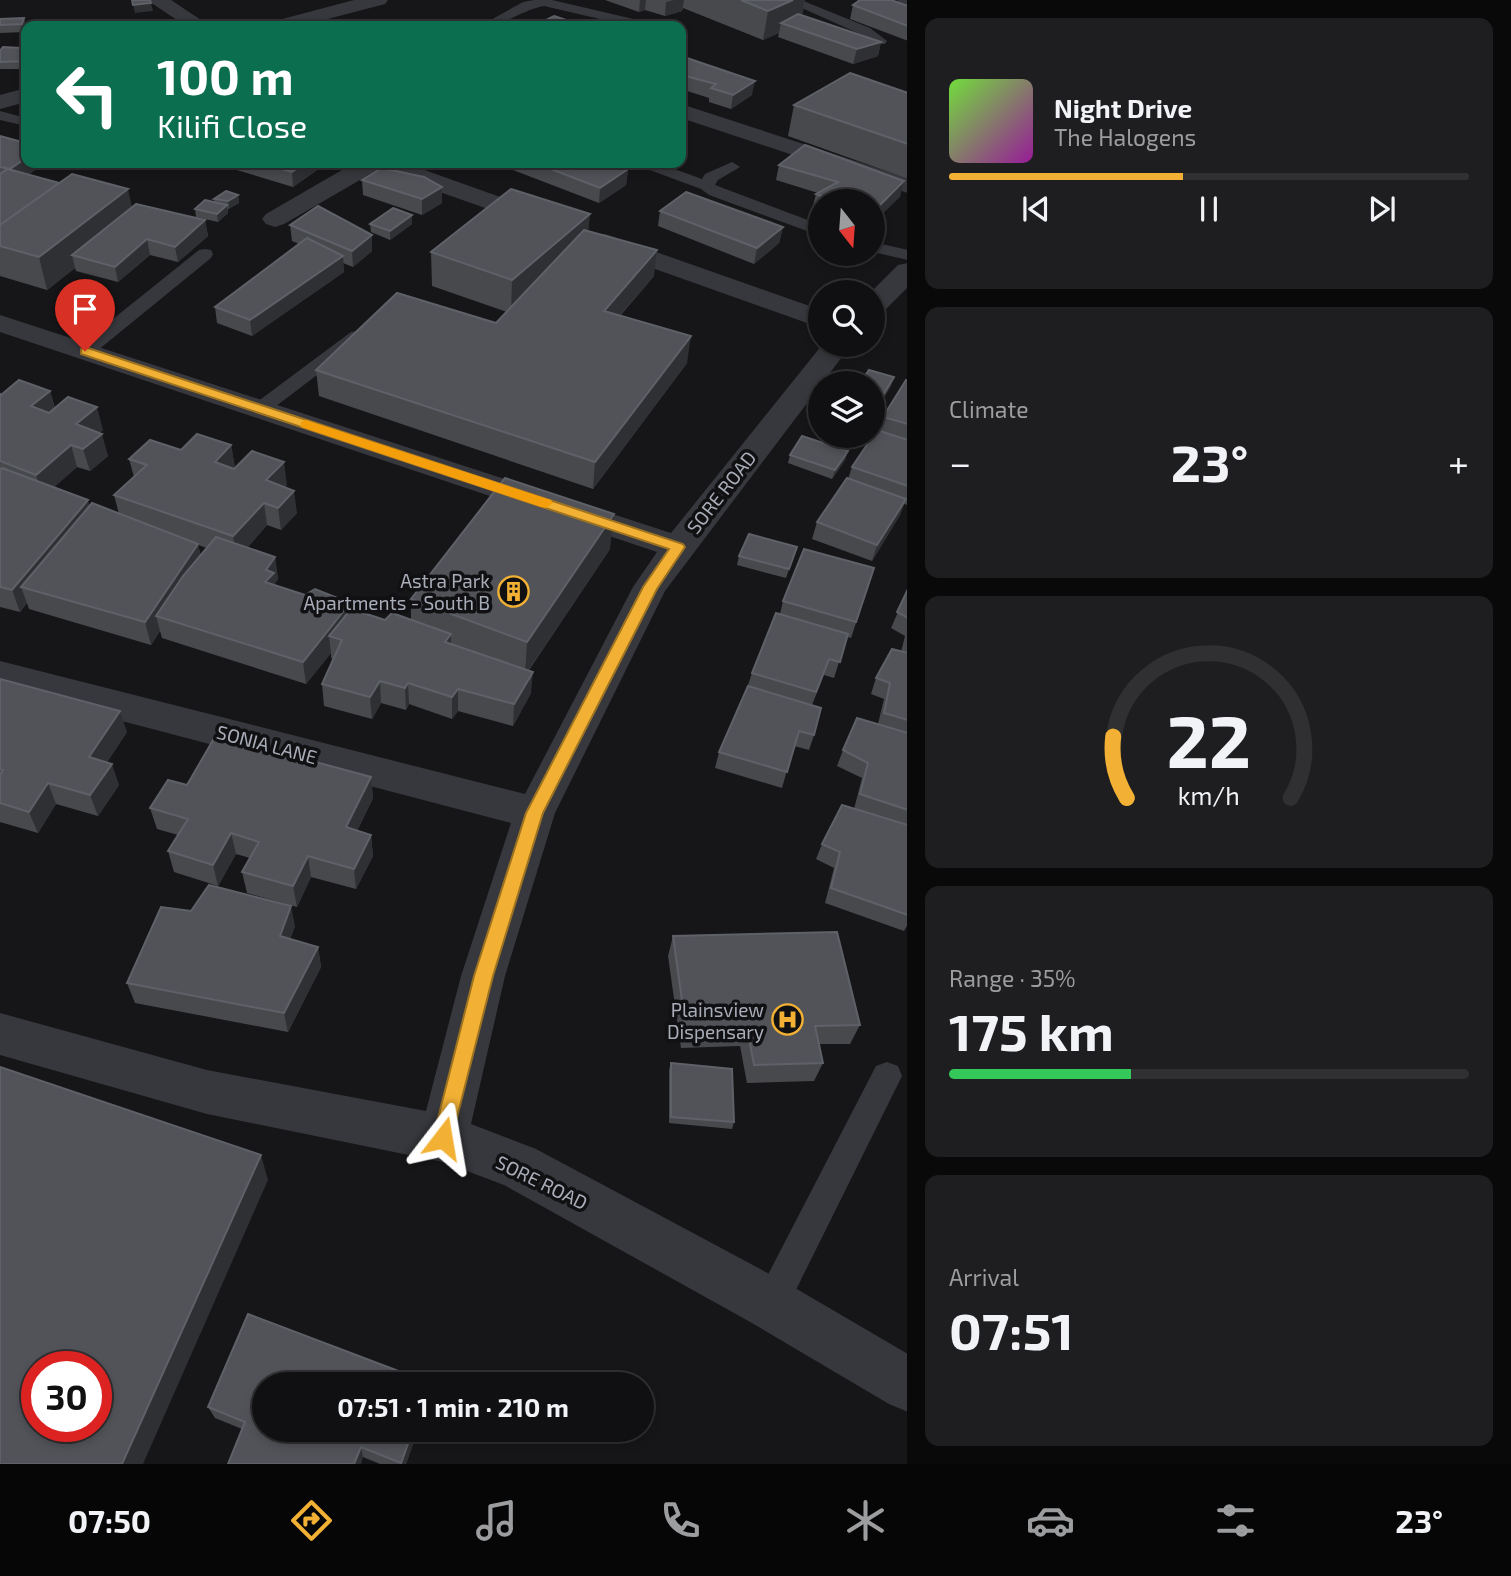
<!DOCTYPE html>
<meta charset="utf-8">
<style>
body{margin:0;font-family:"Exo 2",sans-serif;background:#1e1e20;color:#f1f3f6;height:100vh;display:flex;flex-direction:column;font-size:26px;white-space:nowrap}
*{box-sizing:border-box;margin:0}
p{font-size:23px;color:#9c9d9f}
.icon{flex:none;width:38px;height:38px;fill:none;stroke:currentColor;stroke-width:2;stroke-linecap:round;stroke-linejoin:round}
.map{position:relative;flex:1;overflow:hidden}
.side{display:flex;flex-direction:column;gap:18px;padding:18px;background:#09090a;width:604px}
.side>*{flex:none}
.banner{position:absolute;left:21px;top:21px;width:665px;height:147px;border-radius:14px;box-shadow:0 4px 10px #0003,0 0 0 2px #303032;background:#0b6e4f;color:#fff;overflow:hidden}
.needle{width:46px;rotate:163deg}
.buttons{position:absolute;left:808px;top:189px;display:grid;gap:14px}
.buttons a{display:grid;place-items:center;width:77px;height:77px;border-radius:50%;background:#101012;box-shadow:0 4px 10px #0003,0 0 0 2px #303032;font-size:35px}
.speed{position:absolute;left:21px;top:1351px;display:flex;gap:14px;font-size:35px;font-weight:700;text-align:center}
.speed>*{display:grid;place-content:center;width:91px;height:91px;border-radius:50%;background:#101012;box-shadow:0 4px 10px #0003,0 0 0 2px #303032;line-height:1}
.speed .limit{border:10px solid #d22;background:#fff;color:#111}
.pin{position:absolute;display:grid;place-items:center;width:60px;height:60px;color:#fff;margin:-72px -30px;border-radius:50% 50% 50% 0;rotate:-45deg;box-shadow:0 0 7px #0007}
.pin .icon{rotate:45deg}
.me{position:absolute;width:77px;margin:-38px;rotate:14deg;stroke-linejoin:round;filter:drop-shadow(0 0 5px #0008)}
.turn{display:flex;align-items:center;gap:24px;height:147px;padding:0 21px;font-size:32px}
.turn .icon{width:91px;height:91px;stroke-width:2.5}
.turn b{display:block;font-size:49px;line-height:60px}
.big{font-size:52px;font-weight:700;line-height:1.1}
.side .card{flex:1;display:flex;flex-direction:column;justify-content:center;gap:10px;min-width:0;padding:0 24px;border-radius:14px;background:#1e1e20}
.side .dial{align-items:center;gap:0}
.dial svg{height:182px;overflow:visible;fill:none;stroke:#303032;stroke-width:7;stroke-linecap:round;text-anchor:middle}
.dial text{fill:#f1f3f6;stroke:none}
.song{display:flex;align-items:center;gap:21px}
.cover{width:84px;height:84px;border-radius:10px;background:linear-gradient(135deg,hsl(100 70% 55%),hsl(300 70% 35%))}
.played{height:7px;border-radius:4px;background:linear-gradient(90deg,#f2b134 45%,#303032 45%)}
.keys{display:flex;justify-content:space-around;direction:ltr}
.heat{display:flex;justify-content:space-between;align-items:center;font-size:38px;direction:ltr}
.charge{height:10px;border-radius:5px;background:linear-gradient(90deg,#34c759 35%,#303032 0)}
.trip{position:absolute;left:252px;top:1372px;width:402px;height:70px;border-radius:35px;background:#101012;box-shadow:0 4px 10px #0003,0 0 0 2px #303032;font-weight:700;line-height:70px;text-align:center}
.menu{display:flex;height:112px;justify-content:space-around;align-items:center;background:#060607;color:#9c9d9f}
.menu .icon{width:49px;height:49px}
.menu .on{color:#f2b134}
.menu b{font-size:32px;color:#f1f3f6}
main{display:flex;flex:1;min-height:0}
.map>svg:first-child{display:block}
.lines{fill:none;stroke-linecap:round;stroke-linejoin:round}
.service{fill:#37383d;fill-rule:evenodd}
.minor{fill:#37383d;fill-rule:evenodd}
.wall{fill:#47494d;fill-rule:evenodd}
.shaded-wall{fill:#2f3033}
.building{fill:#525359;stroke:#5f6168;stroke-width:2;fill-rule:evenodd}
.route{fill:#f2b134;stroke:#9d7322;stroke-width:2}
.slow{fill:#f59e0b}
.labels{text-anchor:middle;dominant-baseline:central;stroke-width:7;stroke-linejoin:round;paint-order:stroke}
.street-label{font-size:19px;fill:#a8adb8;stroke:#111113}
.poi-label{font-size:19px;fill:#a8adb8;stroke:#111113;text-anchor:end}
</style>
<main>
<div class="map">
<svg width="908" height="1464" viewBox="0 0 908 1464">
<rect width="100%" height="100%" fill="#161618"/>
<g class="lines">
<g class="service">
<path d="M534 0H552L642 21 644 24 630 26 544 6C521 10 504 27 480 26L523 2Z"/>
<path d="M784 0H801L870 28 887 41 885 44H875L860 34Z"/>
<path d="M0 111 26 118V126L0 120Z"/>
<path d="M732 162 740 167 718 180 715 185 821 225V236L709 195 701 189 639 166 636 163H658L702 179 705 174Z"/>
<path d="M873 242 908 250V260L873 252Z"/>
<path d="M205 249 211 250 213 254 211 258 92 355H78L76 351 78 347 199 250Z"/>
<path d="M357 331 366 336 363 340 267 413H253L250 409 253 405 351 332Z"/>
<path d="M887 1062 898 1066 902 1076 783 1316 771 1321 759 1316 754 1304 759 1292 876 1066Z"/>
</g>
<g class="minor">
<path d="M147 0H171L210 26H186Z"/>
<path d="M354 0H388L385 4 301 26H268L271 22Z"/>
<path d="M897 0H908V6L900 4Z"/>
<path d="M26 88V102L0 109V95Z"/>
<path d="M681 104 908 178V193L681 118Z"/>
<path d="M354 163H405L551 215 555 220 551 225 542 228 533 225 383 172 372 173 284 224 275 227 266 224 262 219 266 214Z"/>
<path d="M605 234 821 310V328L596 248 592 242 596 236Z"/>
<path d="M908 263V287L883 312 873 314V292H871L898 265Z"/>
<path d="M0 315 671 533 822 345H851L665 591 555 813 505 976 471 1124 536 1149 790 1285 908 1354V1412L889 1404 752 1323 504 1185 443 1162 207 1114 0 1055V1013L207 1070 426 1111 461 976 511 823 0 689V661L525 794 633 587 657 552 0 332Z"/>
</g>
</g>
<g class="wall">
<path d="M605 0H805L802 15 881 42 878 56 853 64 778 37 779 33 763 40 683 8 682 11 665 16 645 10 639 12Z"/>
<path d="M853 5 908 6V41L850 19Z"/>
<path d="M24 18 26 25 24 32 0 33V19Z"/>
<path d="M26 45V69H0V51L22 48Z"/>
<path d="M681 56 752 95 731 109 709 102V98L681 89Z"/>
<path d="M908 93V177L906 178 788 136 794 105Z"/>
<path d="M0 136 26 163H45L28 175 132 207 205 220 208 236 178 262 150 255 118 282 76 271 75 268 47 290 0 276Z"/>
<path d="M220 163H327L293 187 220 165Z"/>
<path d="M513 163H610L628 169 626 185 599 203 513 170Z"/>
<path d="M779 165 900 197 873 201H821V212L812 209 816 194 818 193 776 180Z"/>
<path d="M362 180 442 203 422 215 363 195Z"/>
<path d="M238 195 239 203 228 209V213L218 222 196 217 195 209 214 202V199Z"/>
<path d="M660 211 783 227 779 243 754 264 658 226Z"/>
<path d="M370 224H412L390 240 371 232Z"/>
<path d="M290 225 372 251 353 267 343 263 344 272 252 336 217 323 215 307 299 244 292 241Z"/>
<path d="M588 231 654 276 620 316 687 363 593 489 319 396 316 370 496 323 507 312 432 286 431 252Z"/>
<path d="M908 381V505L904 504 900 515 872 561 812 539 817 522 848 479 852 467 879 430 883 417Z"/>
<path d="M873 383 891 386 880 404 873 402Z"/>
<path d="M50 391 55 408 103 430 99 433 108 456 90 471 77 467 54 487 90 506 119 514 114 495 134 477 129 459 181 450 231 445 235 468 234 469 287 485 284 487 297 513 281 530 267 525 247 548 275 557 278 579 275 583 276 586 305 595 350 603 351 609 385 620H411V599L610 549 529 670 531 693 513 726 458 711 452 719 409 704 406 710 381 703 372 719 324 706 322 684 333 659 331 658V653L306 684 162 638 160 631 151 645 29 609 27 603 20 612 0 607V394ZM198 545 207 548 201 556Z"/>
<path d="M848 451 845 460 832 479 788 463 790 455Z"/>
<path d="M797 547 786 578 737 565 739 556Z"/>
<path d="M874 568 851 638 847 637 834 678 824 675 812 705 814 735 809 750 794 746 782 788 715 768 719 752 747 688 752 673 780 614 783 601Z"/>
<path d="M908 589V924L904 931 825 903 834 868 816 859 822 844 854 809 862 778 837 766 843 750 878 724 884 699 871 694 876 678 901 652 905 636 891 628Z"/>
<path d="M0 679 127 732 107 762 119 785 98 816 56 804 38 833 0 822Z"/>
<path d="M371 777 373 798 357 831 371 835 373 856 356 889 311 877 297 907 247 893 242 872 250 858 236 854 218 886 174 872 168 851 178 835 157 829 150 808 187 785Z"/>
<path d="M295 926 290 939 318 947 321 967 288 1032 135 1003 127 983Z"/>
<path d="M673 936 860 1025 850 1044H819L823 1063 814 1081 747 1083 740 1046 681 1048 668 956Z"/>
<path d="M671 1063 734 1122 732 1129 669 1123V1070Z"/>
<path d="M208 1407 418 1430 406 1464H380L363 1457 242 1429 215 1418Z"/>
</g>
<g class="shaded-wall">
<path d="M640 0H646L645 10 639 12Z"/>
<path d="M674 0H684L682 11 665 16 666 2Z"/>
<path d="M793 0H805L800 24 781 23 779 33 763 40 768 11Z"/>
<path d="M151 3 153 11 135 13 133 5Z"/>
<path d="M24 18 26 25 24 32 22 24Z"/>
<path d="M881 42 878 56 853 64 857 49Z"/>
<path d="M755 81 752 95 731 109 733 95Z"/>
<path d="M26 158V163H45L14 185 10 169Z"/>
<path d="M304 163H327L293 187 292 172Z"/>
<path d="M628 169 626 185 599 203 600 188Z"/>
<path d="M904 181 900 197 873 223V212Z"/>
<path d="M442 187V203L422 215V199Z"/>
<path d="M128 189 135 221 72 255 75 268 47 290 39 257Z"/>
<path d="M238 195 239 203 229 209 228 201Z"/>
<path d="M227 205 228 213 218 222 217 214Z"/>
<path d="M590 214 587 247 511 314 512 280Z"/>
<path d="M412 215V224L390 240V231Z"/>
<path d="M205 220 208 236 178 262 175 247Z"/>
<path d="M783 227 779 243 754 264 757 248Z"/>
<path d="M372 235V251L353 267 352 251Z"/>
<path d="M147 239 150 255 118 282 115 267Z"/>
<path d="M657 250 654 276 601 337 604 311Z"/>
<path d="M343 256 344 272 252 336 250 320Z"/>
<path d="M691 336 687 363 593 489 595 462Z"/>
<path d="M894 377 891 386 880 404 883 395Z"/>
<path d="M50 391 56 413 38 428 31 406Z"/>
<path d="M97 407 103 430 82 446 76 424Z"/>
<path d="M102 434 108 456 90 471 83 449Z"/>
<path d="M71 445 77 467 43 497 36 475Z"/>
<path d="M231 445 235 468 218 484 215 462Z"/>
<path d="M848 451 845 460 832 479 835 470Z"/>
<path d="M284 462 287 485 269 502 266 480Z"/>
<path d="M294 491 297 513 281 530 278 508Z"/>
<path d="M906 499 900 515 872 561 877 545Z"/>
<path d="M88 500 94 522 21 587 27 603 20 612 12 590Z"/>
<path d="M264 503 267 525 237 559 233 536Z"/>
<path d="M614 514 610 549 525 675 527 642Z"/>
<path d="M198 544 203 567 156 616 160 631 151 645 145 622Z"/>
<path d="M275 557 278 579 275 583 277 595 265 582 266 570Z"/>
<path d="M350 603 352 625 329 636 331 653 306 684 303 662Z"/>
<path d="M451 634V656L445 642Z"/>
<path d="M533 672 531 693 513 726 514 704Z"/>
<path d="M380 681 381 703 372 719 370 697Z"/>
<path d="M408 683 409 704 406 710 405 688Z"/>
<path d="M458 689V711L452 719V697Z"/>
<path d="M120 711 127 732 96 779 89 757Z"/>
<path d="M112 764 119 785 98 816 90 795Z"/>
<path d="M371 777 373 798 349 848 346 827Z"/>
<path d="M48 783 56 804 38 833 29 812Z"/>
<path d="M231 833 236 854 218 886 213 865Z"/>
<path d="M371 835 373 856 356 889 354 869Z"/>
<path d="M308 856 311 877 297 907 293 886Z"/>
<path d="M291 906 295 926 284 956 280 936Z"/>
<path d="M318 947 321 967 288 1032 284 1013Z"/>
<path d="M261 1155 268 1180 143 1464H122Z"/>
<path d="M413 1430H418L406 1464H402Z"/>
<path d="M361 1447 363 1457 361 1464H354Z"/>
</g>
<g class="building">
<path d="M132 0H150L151 3 133 5Z"/>
<path d="M741 0H793L768 11Z"/>
<path d="M860 0H891L908 6V26L853 5Z"/>
<path d="M798 14 881 42 857 49 781 23Z"/>
<path d="M554 16 584 26H534Z"/>
<path d="M24 18 22 24 0 25V19Z"/>
<path d="M23 45H26V61L0 62V51L3 47 22 48Z"/>
<path d="M681 56 755 81 733 95 711 88 716 84 681 75Z"/>
<path d="M850 73 908 93V144L794 105Z"/>
<path d="M0 136 26 143V158L10 169 0 167Z"/>
<path d="M805 145 904 181 873 212V201H835L816 194 838 182 779 165Z"/>
<path d="M261 163H304L292 172Z"/>
<path d="M535 163H610L628 169 600 188Z"/>
<path d="M382 168 424 177 442 187 422 199 362 180Z"/>
<path d="M8 169 59 183 0 225V174Z"/>
<path d="M72 174 128 189 39 257 0 246V225Z"/>
<path d="M511 189 590 214 512 280 431 252Z"/>
<path d="M226 191 238 195 228 201 214 199Z"/>
<path d="M686 192 783 227 757 248 660 211Z"/>
<path d="M205 200 227 205 217 214 195 209Z"/>
<path d="M136 204 205 220 175 247 147 239 115 267 72 255Z"/>
<path d="M318 206 372 235 352 251 290 225Z"/>
<path d="M393 208 412 215 390 231 370 224Z"/>
<path d="M584 230 657 250 604 311 691 336 595 462 316 370 397 293 496 323Z"/>
<path d="M307 238 343 256 250 320 215 307Z"/>
<path d="M869 370 894 377 883 395 873 392V383H860Z"/>
<path d="M19 380 50 391 31 406 49 413 68 397 97 407 76 424 102 434 83 449 71 445 36 475 0 461V394L1 395Z"/>
<path d="M906 380 908 381V424L883 417Z"/>
<path d="M877 430 908 440V486L852 467Z"/>
<path d="M197 434 231 445 215 462 234 469 252 451 284 462 266 480 294 491 278 508 264 503 233 536 114 495 147 465 129 459 150 440 181 450Z"/>
<path d="M802 436 848 451 835 470 790 455Z"/>
<path d="M2 468 88 500 12 590 0 587V470Z"/>
<path d="M505 478 614 514 527 642 411 599Z"/>
<path d="M847 478 906 499 877 545 817 522Z"/>
<path d="M92 503 198 544 145 622 21 587Z"/>
<path d="M749 534 797 547 789 569 739 556Z"/>
<path d="M216 537 275 557 266 570 274 573 265 582 305 595 315 589 350 603 303 662 156 616 183 576Z"/>
<path d="M804 549 874 568 856 622 783 601Z"/>
<path d="M908 589V618L897 612Z"/>
<path d="M351 609 385 620 392 613 451 634 445 642 533 672 514 704 458 689 452 697 408 683 405 688 380 681 370 697 322 684 342 640 329 636Z"/>
<path d="M776 613 848 634 840 662 829 659 816 692 752 673Z"/>
<path d="M892 649 908 653V720L884 713 890 683 876 678Z"/>
<path d="M0 679 120 711 89 757 112 764 90 795 48 783 29 812 0 803V775L3 770 0 769Z"/>
<path d="M748 686 821 708 814 735 799 731 787 772 719 752Z"/>
<path d="M857 718 908 733V810L860 794 868 763 843 750Z"/>
<path d="M216 735 371 777 346 827 371 835 354 869 308 856 293 886 242 872 259 842 231 833 213 865 168 851 188 819 150 808 168 780 187 785Z"/>
<path d="M842 805 908 825V915L831 888 840 852 822 844Z"/>
<path d="M209 885 291 906 280 936 318 947 284 1013 127 983 161 907 191 911Z"/>
<path d="M837 932 860 1025 815 1026 823 1063 754 1065 747 1028 686 1029 673 936Z"/>
<path d="M671 1063 732 1069 734 1122 671 1117Z"/>
<path d="M0 1067 261 1155 122 1464H0ZM37 1367H96V1426H37Z"/>
<path d="M248 1314 430 1383 429 1384H264V1430H413L401 1463 361 1447 354 1464H228L245 1422 208 1407Z"/>
</g>
<path class="route" d="M85 347 683 544 685 547 657 589 543 813 493 976 450 1145 443 1148 436 1145 433 1138 474 976 526 813 643 587 669 549 81 354V349Z"/>
<path class="slow" d="M306 420 551 500 553 503 546 508 541 507 301 427V422Z"/>
<defs>
<symbol id="building-ring" viewBox="-11 -11 22 22"><circle r="9.5" fill="#111113" stroke="#f2b134" stroke-width="1.5"/><path d="M-4-6H4V6H1V3H-1V6H-4ZM-2.5-4.3h1.7v1.8h-1.7ZM.8-4.3h1.7v1.8H.8ZM-2.5-1h1.7V.8h-1.7ZM.8-1h1.7V.8H.8Z" fill="#f2b134"/></symbol>
<symbol id="hospital-ring" viewBox="-11 -11 22 22"><circle r="9.5" fill="#111113" stroke="#f2b134" stroke-width="1.5"/><path d="M-5-5h3v3.5h4V-5h3V5h-3V1.5h-4V5h-3Z" fill="#f2b134"/></symbol>
</defs>
<g fill-rule="evenodd">
<use href="#building-ring" x="496" y="574" width="35" height="35"/>
<use href="#hospital-ring" x="770" y="1002" width="35" height="35"/>
</g>
<g class="labels">
<g class="street-label">
<text transform="translate(721 492) rotate(-52)">SORE ROAD</text>
<text transform="translate(267 744) rotate(15)">SONIA LANE</text>
<text transform="translate(542 1182) rotate(26)">SORE ROAD</text>
</g>
<g class="poi-label">
<text x="490" y="580">Astra Park<tspan x="490" dy="22">Apartments - South B</tspan></text>
<text x="764" y="1009">Plainsview<tspan x="764" dy="22">Dispensary</tspan></text>
</g>
</g>
</svg>
<div class="buttons">
<a><svg class="needle" viewBox="-14 -14 28 28"><path d="M0-13l5 13h-10z" fill="#e53935"/><path d="M0 13l5-13h-10z" fill="#9c9d9f"/></svg></a>
<a><svg class="icon" aria-label="search" viewBox="0 0 24 24"><circle cx="10" cy="10" r="6"/><path d="M15 15l6 6"/></svg></a>
<a><svg class="icon" aria-label="layers" viewBox="0 0 24 24"><path d="M12 4l9 5-9 5-9-5zM3 14l9 5 9-5"/></svg></a>
</div>
<div class="speed"><div class="limit">30</div></div>
<div class="pin" style="left:85px;top:351px;background:#d93025"><svg class="icon" aria-label="arrive" viewBox="0 0 24 24"><path d="M6 21V4h12l-3 4 3 4H6"/></svg></div>
<svg class="me" style="left:443px;top:1138px" viewBox="-20 -20 40 40"><path d="M0-17L14 15 0 8-14 15z" fill="#f2b134" stroke="#fff" stroke-width="4"/></svg>
<div class="trip">07:51 · 1 min · 210 m</div>
<div class="banner">
<div class="turn"><svg class="icon" aria-label="left" viewBox="0 0 24 24"><path d="M17 20v-9H6M10 6l-5 5 5 5"/></svg><div><b>100 m</b>Kilifi Close</div></div>
</div>
</div>
<section class="side">
<div class="card">
<div class="song"><i class="cover"></i><div><b>Night Drive</b><p>The Halogens</p></div></div>
<div class="played"></div>
<div class="keys"><svg class="icon" aria-label="previous" viewBox="0 0 24 24"><path d="M18 5L8 12l10 7zM5 5v14"/></svg><svg class="icon" aria-label="pause" viewBox="0 0 24 24"><path d="M8 5v14M16 5v14"/></svg><svg class="icon" aria-label="next" viewBox="0 0 24 24"><path d="M6 5l10 7-10 7zM19 5v14"/></svg></div>
</div>
<div class="card"><p>Climate</p>
<div class="heat"><a>−</a><b class="big">23°</b><a>+</a></div>
</div>
<div class="card dial"><svg viewBox="0 0 100 80">
<path d="M14 69A42 42 0 1 1 86 69"/>
<path d="M14 69A42 42 0 0 1 8 42" stroke="#f2b134"/>
<text x="50" y="56" font-size="32" font-weight="700">22</text>
<text x="50" y="72" font-size="11">km/h</text>
</svg></div>
<div class="card"><p>Range · 35%</p><b class="big">175 km</b><div class="charge"></div></div>
<div class="card"><p>Arrival</p><b class="big">07:51</b></div>
</section>
</main>
<nav class="menu">
<b>07:50</b>
<svg class="icon on" aria-label="directions" viewBox="0 0 24 24"><path d="M12 3l9 9-9 9-9-9zM9 14v-3h6M13 9l2 2-2 2"/></svg>
<svg class="icon" aria-label="music" viewBox="0 0 24 24"><path d="M9 18V5l10-2v13"/><circle cx="6" cy="18" r="3"/><circle cx="16" cy="16" r="3"/></svg>
<svg class="icon" aria-label="phone" viewBox="0 0 24 24"><path d="M5 4h4l2 5-3 2q2 4 5 5l2-3 5 2v4C11 20 4 13 5 4z"/></svg>
<svg class="icon" aria-label="climate" viewBox="0 0 24 24"><path d="M12 3v18M4 7l16 10M4 17L20 7"/></svg>
<svg class="icon" aria-label="car" viewBox="0 0 24 24"><path d="M5 17H2v-5l4-1 3-4h7l3 4 3 1v5h-3M9 17h6M6 11h13"/><circle cx="7" cy="17" r="2"/><circle cx="17" cy="17" r="2"/></svg>
<svg class="icon" aria-label="filters" viewBox="0 0 24 24"><path d="M4 7h16M4 17h16"/><circle cx="9" cy="7" r="2"/><circle cx="15" cy="17" r="2"/></svg>
<b>23°</b>
</nav>
